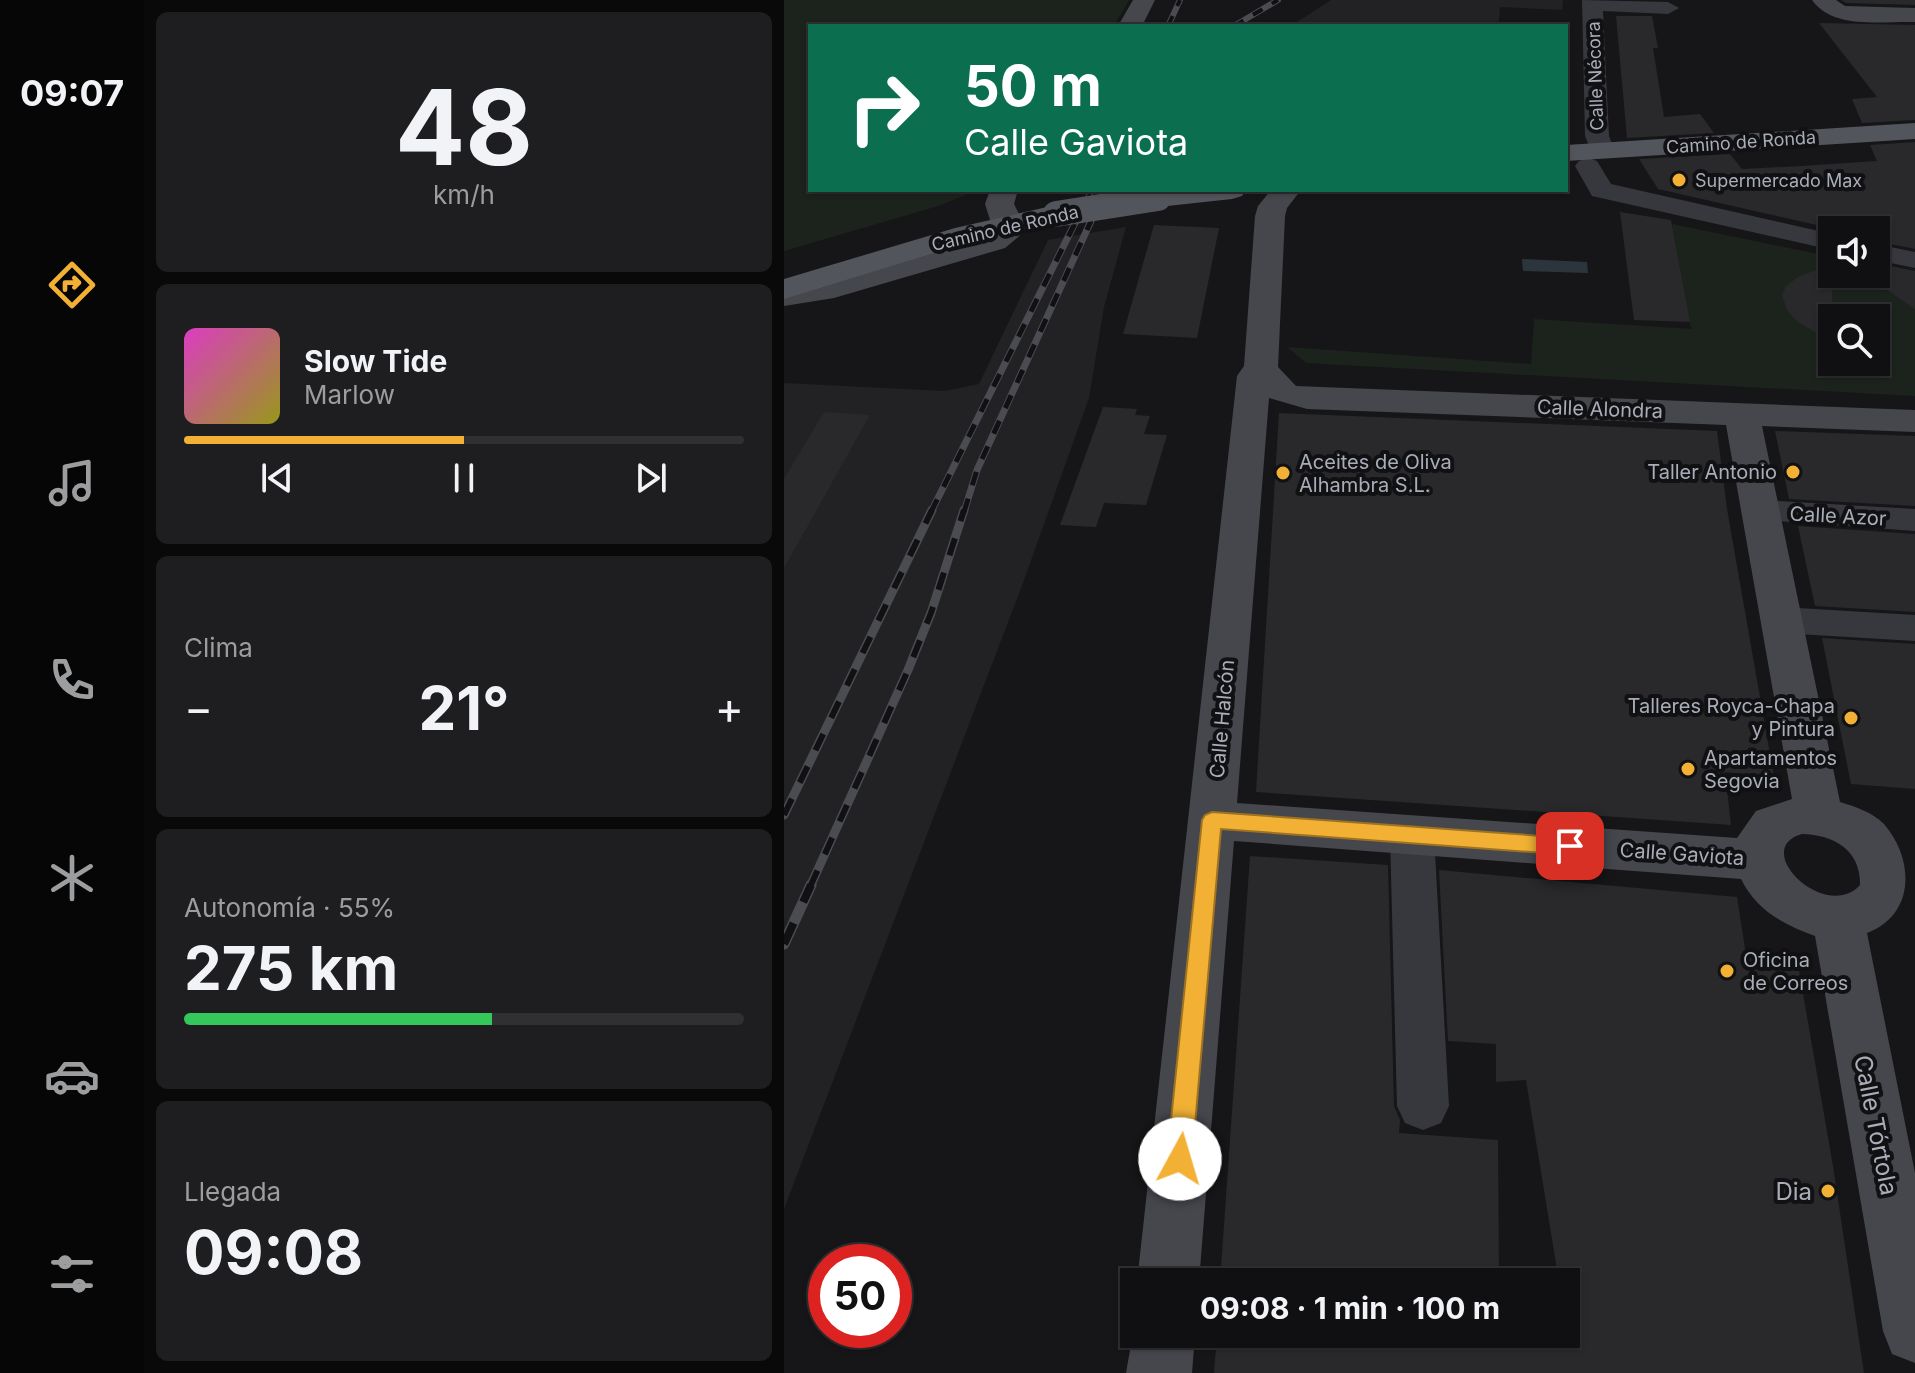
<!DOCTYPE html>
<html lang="es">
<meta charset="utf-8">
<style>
body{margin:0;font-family:Inter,sans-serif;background:#1e1e20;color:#f1f3f6;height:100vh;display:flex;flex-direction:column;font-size:30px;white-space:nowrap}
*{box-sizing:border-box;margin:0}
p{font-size:26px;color:#9c9d9f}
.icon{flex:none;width:44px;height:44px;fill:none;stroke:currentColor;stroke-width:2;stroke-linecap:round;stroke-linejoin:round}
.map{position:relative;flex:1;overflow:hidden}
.drawer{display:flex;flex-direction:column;gap:12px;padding:12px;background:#09090a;width:640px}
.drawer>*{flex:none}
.guide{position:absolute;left:24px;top:24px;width:760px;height:168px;border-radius:0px;box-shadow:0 2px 6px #0004,0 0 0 2px #303032;background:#0b6e4f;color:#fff;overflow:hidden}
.tools{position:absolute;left:1034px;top:216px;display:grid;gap:16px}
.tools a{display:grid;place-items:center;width:72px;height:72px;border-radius:0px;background:#101012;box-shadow:0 2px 6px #0004,0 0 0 2px #303032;font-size:40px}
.speed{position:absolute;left:24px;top:1244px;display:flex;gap:16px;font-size:40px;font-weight:700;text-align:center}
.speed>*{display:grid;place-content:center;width:104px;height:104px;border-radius:50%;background:#101012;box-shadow:0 2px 6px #0004,0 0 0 2px #303032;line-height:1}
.speed .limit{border:12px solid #d22;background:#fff;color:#111}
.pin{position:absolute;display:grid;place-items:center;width:68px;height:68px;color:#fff;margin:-34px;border-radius:16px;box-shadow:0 4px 12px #0006}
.me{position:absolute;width:88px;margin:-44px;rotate:6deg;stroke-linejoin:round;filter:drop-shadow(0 0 6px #0008)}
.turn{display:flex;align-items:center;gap:28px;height:168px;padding:0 24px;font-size:36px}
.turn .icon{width:104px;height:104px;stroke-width:2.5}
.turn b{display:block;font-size:56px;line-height:68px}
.big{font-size:60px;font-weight:700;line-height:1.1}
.drawer .card{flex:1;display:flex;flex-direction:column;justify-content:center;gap:12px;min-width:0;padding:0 28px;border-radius:12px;background:#1e1e20}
.drawer .dial{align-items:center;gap:0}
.dial b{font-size:104px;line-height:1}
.song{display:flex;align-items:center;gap:24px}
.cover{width:96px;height:96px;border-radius:12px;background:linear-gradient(135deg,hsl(310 70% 55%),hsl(60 70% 35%))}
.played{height:8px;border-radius:4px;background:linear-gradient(90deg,#f2b134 50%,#303032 50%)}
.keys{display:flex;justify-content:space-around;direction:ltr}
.heat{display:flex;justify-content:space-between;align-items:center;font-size:44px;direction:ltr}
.charge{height:12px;border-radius:6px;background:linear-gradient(90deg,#34c759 55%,#303032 0)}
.trip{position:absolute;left:336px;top:1268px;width:460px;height:80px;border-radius:0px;background:#101012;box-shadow:0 2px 6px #0004,0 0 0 2px #303032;font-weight:700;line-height:80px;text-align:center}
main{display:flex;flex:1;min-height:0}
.dock{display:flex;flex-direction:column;width:144px;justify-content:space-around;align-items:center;background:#060607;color:#9c9d9f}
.dock .icon{width:56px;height:56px}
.dock .selected{color:#f2b134}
.dock b{font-size:36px;color:#f1f3f6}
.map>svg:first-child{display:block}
.built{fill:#222225}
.green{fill:#1c231d;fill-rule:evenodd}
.water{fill:#2c353c}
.building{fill:#29292c}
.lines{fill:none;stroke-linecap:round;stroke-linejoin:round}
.street{fill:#37383d;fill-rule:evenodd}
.secondary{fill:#45474d;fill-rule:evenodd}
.primary{fill:#53555c;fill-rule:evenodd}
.rail-far3-casing{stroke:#4a4c52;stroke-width:6}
.rail-far2-casing{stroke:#4a4c52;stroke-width:7}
.rail-far1-casing{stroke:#4a4c52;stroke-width:9}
.rail-casing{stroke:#4a4c52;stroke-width:11}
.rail-far3{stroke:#111113;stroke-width:4;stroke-dasharray:11;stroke-linecap:butt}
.rail-far2{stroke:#111113;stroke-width:5;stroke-dasharray:14;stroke-linecap:butt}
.rail-far1{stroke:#111113;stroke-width:6;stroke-dasharray:18;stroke-linecap:butt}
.rail{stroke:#111113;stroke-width:8;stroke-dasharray:23;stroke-linecap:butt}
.primary-bridge{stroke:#53555c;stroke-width:26}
.route{fill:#f2b134;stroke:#9d7322;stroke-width:2}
.poi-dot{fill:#f2b134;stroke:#111113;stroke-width:3}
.labels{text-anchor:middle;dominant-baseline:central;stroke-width:8;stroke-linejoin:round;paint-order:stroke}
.far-street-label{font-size:18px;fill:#a8adb8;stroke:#111113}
.far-poi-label{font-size:18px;fill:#a8adb8;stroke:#111113;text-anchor:start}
.street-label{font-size:20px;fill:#a8adb8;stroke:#111113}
.poi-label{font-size:20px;fill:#a8adb8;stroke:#111113;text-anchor:start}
.near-street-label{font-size:24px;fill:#a8adb8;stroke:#111113}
.near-poi-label{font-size:24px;fill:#a8adb8;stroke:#111113;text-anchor:end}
</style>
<main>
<nav class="dock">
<b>09:07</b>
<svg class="icon selected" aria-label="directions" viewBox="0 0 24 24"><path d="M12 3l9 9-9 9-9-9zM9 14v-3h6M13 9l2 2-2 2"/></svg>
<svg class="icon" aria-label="music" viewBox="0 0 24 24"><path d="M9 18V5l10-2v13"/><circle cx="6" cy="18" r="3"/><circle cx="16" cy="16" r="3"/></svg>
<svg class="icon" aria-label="phone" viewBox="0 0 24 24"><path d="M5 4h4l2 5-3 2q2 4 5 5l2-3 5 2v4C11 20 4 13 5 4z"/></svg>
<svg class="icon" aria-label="climate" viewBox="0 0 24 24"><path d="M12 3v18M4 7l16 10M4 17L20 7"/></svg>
<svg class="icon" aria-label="car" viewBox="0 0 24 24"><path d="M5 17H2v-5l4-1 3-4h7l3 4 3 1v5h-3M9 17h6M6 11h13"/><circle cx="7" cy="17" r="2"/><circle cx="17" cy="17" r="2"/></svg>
<svg class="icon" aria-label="filters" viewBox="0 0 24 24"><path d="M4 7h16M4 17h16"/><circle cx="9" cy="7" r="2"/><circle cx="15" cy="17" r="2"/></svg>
</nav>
<section class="drawer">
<div class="card dial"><b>48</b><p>km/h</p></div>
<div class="card">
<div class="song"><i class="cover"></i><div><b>Slow Tide</b><p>Marlow</p></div></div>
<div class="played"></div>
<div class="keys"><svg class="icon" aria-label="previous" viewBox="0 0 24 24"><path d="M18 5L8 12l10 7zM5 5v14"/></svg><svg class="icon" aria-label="pause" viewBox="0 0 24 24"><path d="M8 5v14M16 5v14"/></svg><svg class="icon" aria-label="next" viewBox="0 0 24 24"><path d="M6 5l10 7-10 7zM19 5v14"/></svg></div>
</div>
<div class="card"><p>Clima</p>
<div class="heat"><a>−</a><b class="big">21°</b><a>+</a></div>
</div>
<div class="card"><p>Autonomía · 55%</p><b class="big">275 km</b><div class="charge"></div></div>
<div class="card"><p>Llegada</p><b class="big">09:08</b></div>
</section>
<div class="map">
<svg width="1131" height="1373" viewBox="0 0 1131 1373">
<rect width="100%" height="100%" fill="#161618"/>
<g class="built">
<path d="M547 0H779L778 10 716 7 715 21 709 26H507Z"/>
<path d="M342 227 320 307 305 398 239 583 0 1209V383L160 391 195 384 264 240Z"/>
</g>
<g class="green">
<path d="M0 0H345L330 26H26V190H194L154 206 0 251Z"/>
<path d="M888 224 1048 257V274H1131V396L522 363 503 347 747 364 750 319 907 329ZM1048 318H1092V362H1048Z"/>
</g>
<path class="water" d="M738 259 803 262 804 273 739 271Z"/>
<g class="building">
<path d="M1057 0H1131V5L1062 3Z"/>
<path d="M832 16H868L874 48H869L880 117 916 114 930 133 843 138Z"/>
<path d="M1035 23 1131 25V120L1078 123 1068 99 1093 97Z"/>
<path d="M1131 142V249L1101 243 1105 241 1092 238V230H1055L874 189 855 159 946 154 958 169 1017 166 1093 161 1086 145Z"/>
<path d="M836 212 887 220 906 322 850 320Z"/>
<path d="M370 225 435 228 413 338 339 334Z"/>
<path d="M1092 263 1131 271V309L1102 289 1066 274H1092Z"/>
<path d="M1048 264V342L1014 322 1003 310 998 295 1002 286 1014 277Z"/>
<path d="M319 407 353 409 351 415 366 416 360 434 383 435 362 505 320 503 312 527 276 525Z"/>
<path d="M40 412 86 415 0 568V479Z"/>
<path d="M495 413 933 431 943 509 990 777 941 772 947 825 472 792Z"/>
<path d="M991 431 1131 436V506L1005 499Z"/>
<path d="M1014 526 1131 534V612L1031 606Z"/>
<path d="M1038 638 1131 644V789L1067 784Z"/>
<path d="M466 856 604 865 610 1106 616 1120 615 1133 714 1140 715 1282H436Z"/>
<path d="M655 870 953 897 962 955 1013 959 1049 1166 1080 1373H430L433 1334H783L782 1282H775L742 1080 712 1082V1044L664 1041Z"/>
</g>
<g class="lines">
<g class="street">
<path d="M798 0 884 2 895 8 884 14 819 11 825 136 830 150 827 155H809L801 136Z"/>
<path d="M804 158 813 161 827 184 1048 234V250L808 196 791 166 795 161Z"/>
<path d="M1092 244 1131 252V268L1092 260Z"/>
<path d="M977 500 1131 509V531L965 519 959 511 965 503Z"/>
<path d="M997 607 1131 615V641L997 633 984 629 978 620 984 611Z"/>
<path d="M628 817 644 822 650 835 665 1106 657 1123 639 1130 621 1123 613 1106 606 835 612 822Z"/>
</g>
<g class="secondary">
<path d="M349 0H371L358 26H334Z"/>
<path d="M1028 0H1052L1061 6 1131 8V22C1098 21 1049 30 1028 0Z"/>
<path d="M206 190H234L230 204 240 224 239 233 221 248 50 298 0 306V286L36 282 199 236 209 229 201 204Z"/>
<path d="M487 190H517L503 208 501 216 494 367 512 386 1131 410V432L978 426 1056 802C1072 807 1088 812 1100 824 1131 860 1131 915 1083 933L1131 1173V1363L1108 1354 1099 1331 1031 936C999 924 973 911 957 879L450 841 415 1282H353L453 376 460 366 471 216 474 206ZM485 398 523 409 942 425 1008 799 972 811 953 838 453 803ZM1018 834C1050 835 1077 850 1076 885 1042 923 965 849 1018 834Z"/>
<path d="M350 1327V1334H411L408 1373H342Z"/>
</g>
<g class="primary">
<path d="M1131 123V139L782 161V145Z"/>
<path d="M371 190H462L458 196 448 199 374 207 364 204 360 198 364 192Z"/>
<path d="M272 205 282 208 287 214 282 220 189 241 0 299V279L171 228Z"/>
</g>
<defs>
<g id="rail-far3">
<path d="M384 26 396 0"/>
<path d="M450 26 494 0"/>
<path d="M291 223 308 190"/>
<path d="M306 223 321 190"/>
</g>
<g id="rail-far2">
<path d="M147 512 292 221"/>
<path d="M180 512 193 470 307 221"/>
</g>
<g id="rail-far1">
<path d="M0 815 148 510"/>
<path d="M26 887 124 670 147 613 180 510"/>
</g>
<path id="rail" d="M0 944 27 885"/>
</defs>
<use href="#rail-far3" class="rail-far3-casing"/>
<use href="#rail-far2" class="rail-far2-casing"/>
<use href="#rail-far1" class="rail-far1-casing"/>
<use href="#rail" class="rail-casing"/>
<use href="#rail-far3" class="rail-far3"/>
<use href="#rail-far2" class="rail-far2"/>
<use href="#rail-far1" class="rail-far1"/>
<use href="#rail" class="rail"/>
<path class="primary-bridge" d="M272 214 374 198"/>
</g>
<path class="route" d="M428 812 786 838 793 841 796 846 793 852 786 855 437 829 408 1159 404 1167 396 1171 387 1167 383 1159 418 820 421 815Z"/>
<g class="poi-dot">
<circle cx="895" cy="180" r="8"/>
<circle cx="1009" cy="472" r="8"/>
<circle cx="499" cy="473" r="8"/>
<circle cx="1067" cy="718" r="8"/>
<circle cx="904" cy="769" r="8"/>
<circle cx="943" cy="971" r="8"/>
<circle cx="1044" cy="1191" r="8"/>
</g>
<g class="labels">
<g class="far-street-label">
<text transform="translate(811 76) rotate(-92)">Calle Nécora</text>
<text transform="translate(957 142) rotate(-4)">Camino de Ronda</text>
<text transform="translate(221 228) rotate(-13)">Camino de Ronda</text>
</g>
<g class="far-poi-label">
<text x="911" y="180">Supermercado Max</text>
</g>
<g class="street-label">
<text transform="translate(816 409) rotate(2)">Calle Alondra</text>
<text transform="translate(1054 516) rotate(3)">Calle Azor</text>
<text transform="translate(438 719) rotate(-85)">Calle Halcón</text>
<text transform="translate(898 854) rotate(4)">Calle Gaviota</text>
</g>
<g class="poi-label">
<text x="515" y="462">Aceites de Oliva<tspan x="515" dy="23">Alhambra S.L.</tspan></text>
<text x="993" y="472" text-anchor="end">Taller Antonio</text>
<text x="1051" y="706" text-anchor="end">Talleres Royca-Chapa<tspan x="1051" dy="23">y Pintura</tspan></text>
<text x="920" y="758">Apartamentos<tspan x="920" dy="23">Segovia</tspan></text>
<text x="959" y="960">Oficina<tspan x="959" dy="23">de Correos</tspan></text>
</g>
<g class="near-street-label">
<text transform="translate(1092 1125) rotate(79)">Calle Tórtola</text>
</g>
<g class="near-poi-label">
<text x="1028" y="1191">Dia</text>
</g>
</g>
</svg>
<div class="tools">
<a><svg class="icon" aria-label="sound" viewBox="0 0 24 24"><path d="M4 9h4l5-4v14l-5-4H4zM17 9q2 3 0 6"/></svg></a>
<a><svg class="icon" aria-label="search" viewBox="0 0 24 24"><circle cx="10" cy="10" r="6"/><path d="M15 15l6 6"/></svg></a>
</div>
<div class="speed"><div class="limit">50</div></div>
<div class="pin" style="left:786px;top:846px;background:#d93025"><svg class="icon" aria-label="arrive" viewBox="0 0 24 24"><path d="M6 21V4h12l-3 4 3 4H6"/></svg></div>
<svg class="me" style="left:396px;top:1159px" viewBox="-20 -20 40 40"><circle r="19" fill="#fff"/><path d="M0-13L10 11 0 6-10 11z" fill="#f2b134"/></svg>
<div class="trip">09:08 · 1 min · 100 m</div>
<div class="guide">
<div class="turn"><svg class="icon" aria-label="right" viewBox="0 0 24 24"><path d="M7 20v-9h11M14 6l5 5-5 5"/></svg><div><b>50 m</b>Calle Gaviota</div></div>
</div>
</div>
</main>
